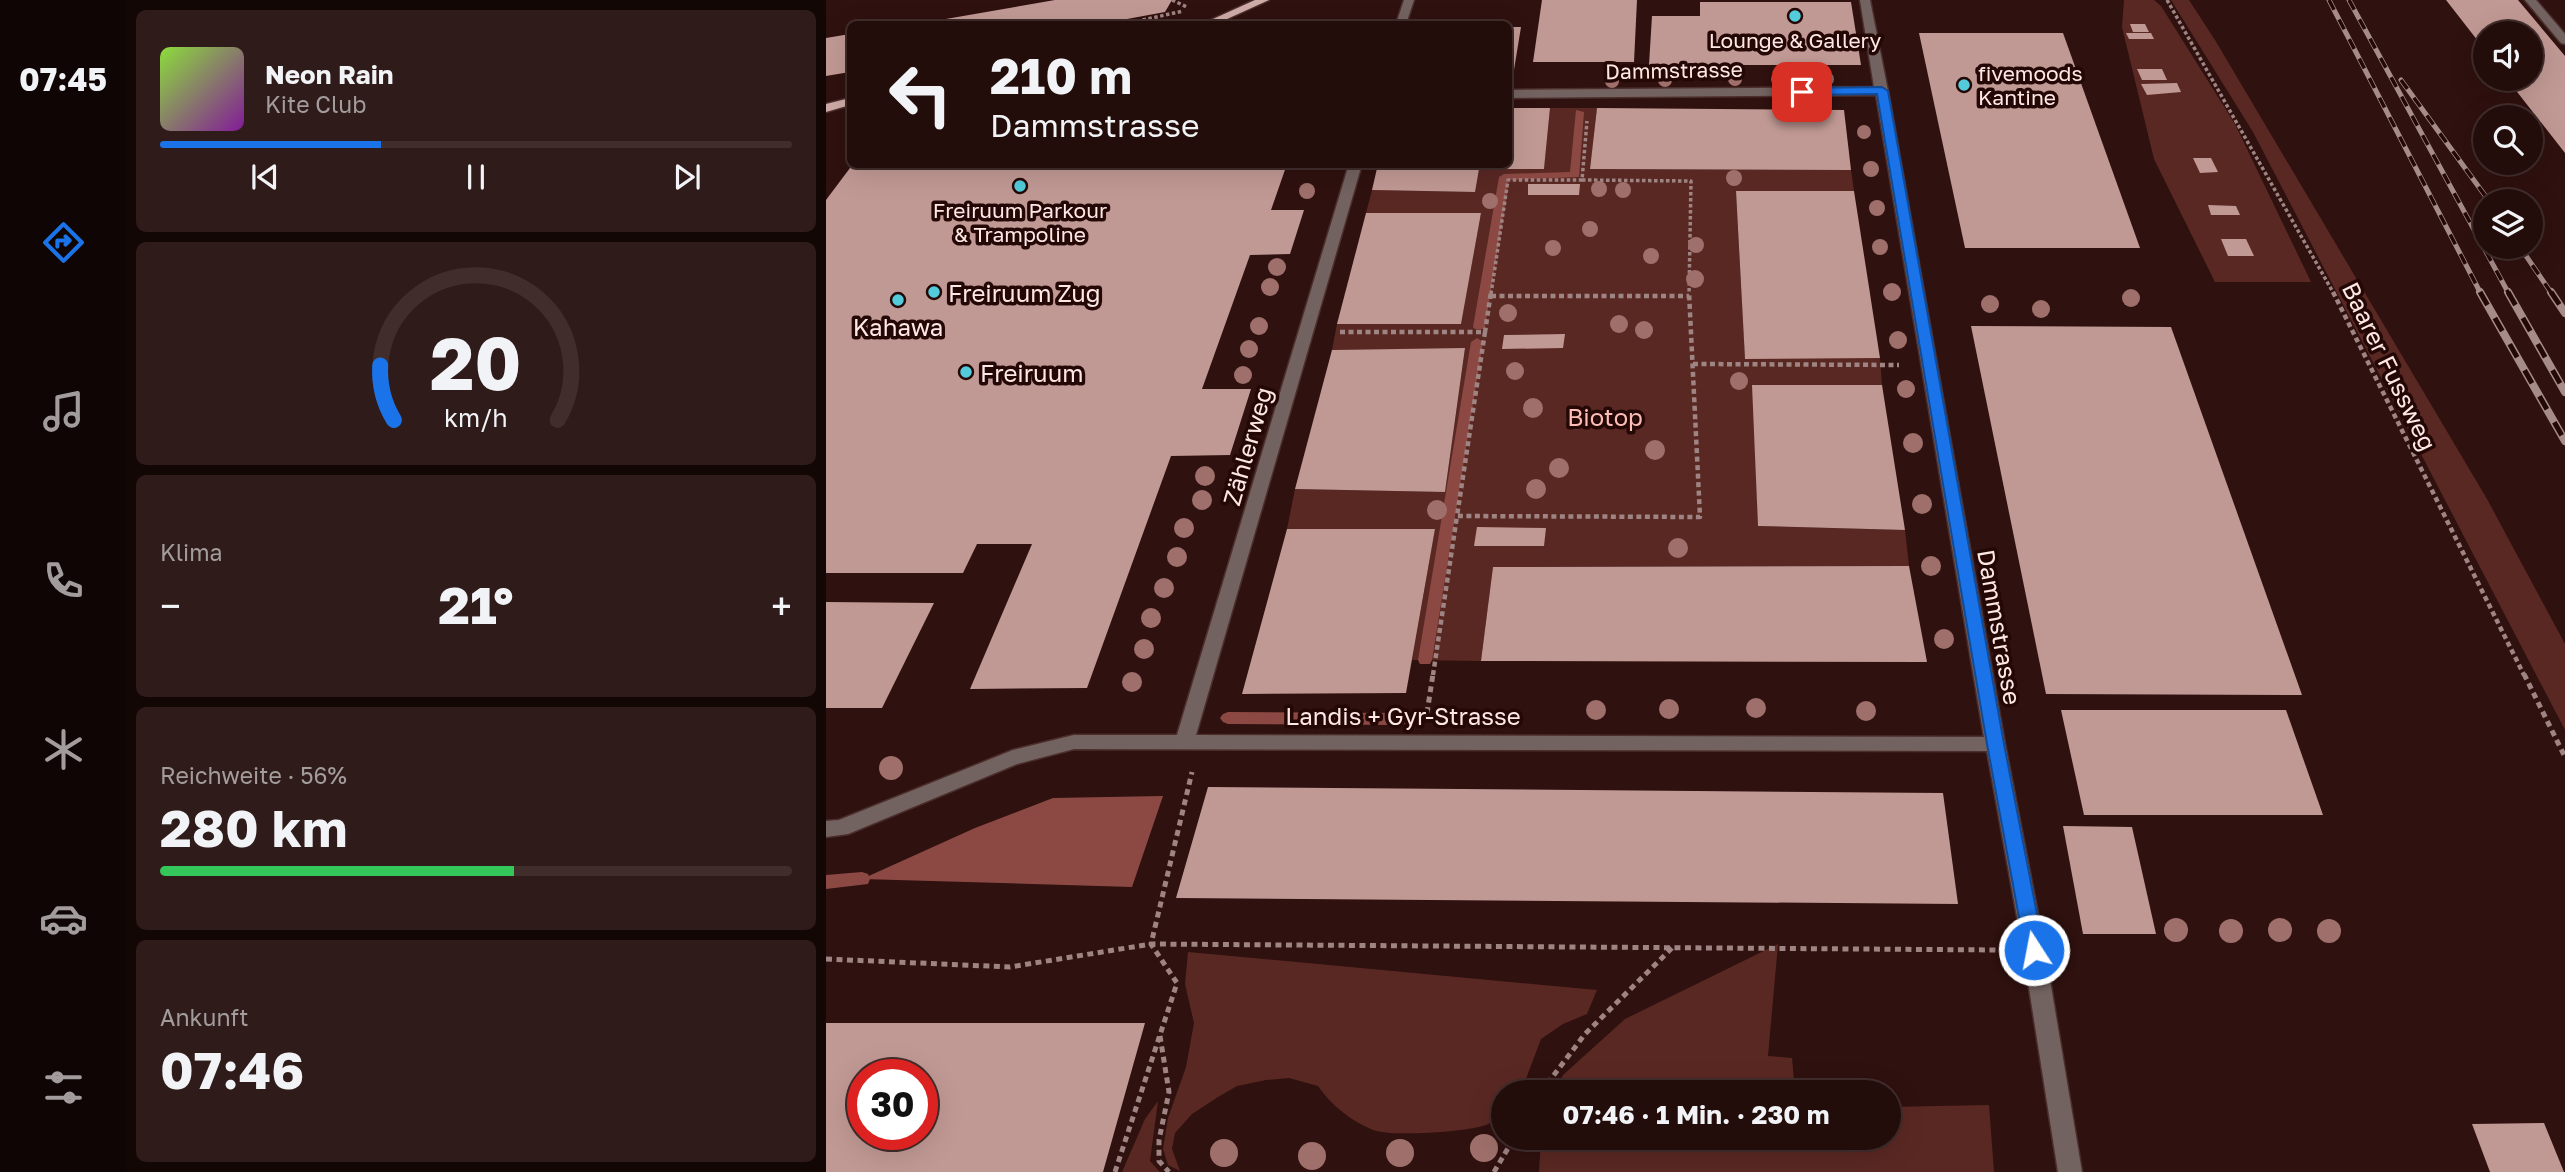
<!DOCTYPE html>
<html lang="de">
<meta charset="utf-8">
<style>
body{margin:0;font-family:"Golos Text",sans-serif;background:#2f1b19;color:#f1f3f6;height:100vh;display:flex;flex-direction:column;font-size:26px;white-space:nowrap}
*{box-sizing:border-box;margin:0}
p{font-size:23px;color:#a39c9d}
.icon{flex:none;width:38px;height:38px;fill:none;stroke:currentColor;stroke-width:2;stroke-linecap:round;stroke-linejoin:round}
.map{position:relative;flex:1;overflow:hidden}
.details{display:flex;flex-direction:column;gap:10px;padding:10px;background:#130706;width:700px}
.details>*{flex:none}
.guide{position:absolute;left:21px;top:21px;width:665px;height:147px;border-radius:10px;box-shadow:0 7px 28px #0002,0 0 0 2px #402d2c;background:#230d0b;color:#f1f3f6;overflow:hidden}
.fabs{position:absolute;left:1647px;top:21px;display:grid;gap:14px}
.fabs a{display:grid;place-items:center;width:70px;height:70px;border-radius:50%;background:#230d0b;box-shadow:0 7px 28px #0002,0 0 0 2px #402d2c;font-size:35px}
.speed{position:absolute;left:21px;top:1059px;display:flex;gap:14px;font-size:35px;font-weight:700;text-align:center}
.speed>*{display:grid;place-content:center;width:91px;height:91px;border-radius:50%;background:#230d0b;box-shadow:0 7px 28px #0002,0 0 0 2px #402d2c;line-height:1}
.speed .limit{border:10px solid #d22;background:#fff;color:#111}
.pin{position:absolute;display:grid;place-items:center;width:60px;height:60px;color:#fff;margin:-30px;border-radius:14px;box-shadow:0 4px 10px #0006}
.me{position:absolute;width:77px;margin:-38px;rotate:349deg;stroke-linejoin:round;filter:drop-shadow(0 0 5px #0008)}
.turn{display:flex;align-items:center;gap:24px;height:147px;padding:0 28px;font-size:32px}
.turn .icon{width:91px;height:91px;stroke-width:2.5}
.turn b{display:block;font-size:49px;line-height:60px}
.big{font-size:52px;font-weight:700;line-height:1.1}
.details .card{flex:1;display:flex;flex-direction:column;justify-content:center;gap:10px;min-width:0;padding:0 24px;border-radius:10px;background:#2f1b19}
.details .dial{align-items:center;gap:0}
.dial svg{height:182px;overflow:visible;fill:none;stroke:#402d2c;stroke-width:7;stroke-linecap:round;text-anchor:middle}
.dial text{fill:#f1f3f6;stroke:none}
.song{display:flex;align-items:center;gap:21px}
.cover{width:84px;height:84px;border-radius:10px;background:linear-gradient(135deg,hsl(90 70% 55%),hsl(290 70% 35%))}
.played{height:7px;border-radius:4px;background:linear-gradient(90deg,#1a73e8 35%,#402d2c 35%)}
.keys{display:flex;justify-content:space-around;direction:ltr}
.heat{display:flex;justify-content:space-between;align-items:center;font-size:38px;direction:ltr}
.charge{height:10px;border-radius:5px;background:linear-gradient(90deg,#34c759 56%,#402d2c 0)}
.trip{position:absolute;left:665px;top:1080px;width:410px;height:70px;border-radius:35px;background:#230d0b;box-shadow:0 7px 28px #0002,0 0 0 2px #402d2c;font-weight:700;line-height:70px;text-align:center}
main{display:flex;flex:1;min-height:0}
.dock{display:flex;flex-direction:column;width:126px;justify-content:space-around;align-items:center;background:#0e0504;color:#a39c9d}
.dock .icon{width:49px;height:49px}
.dock .active{color:#1a73e8}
.dock b{font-size:32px;color:#f1f3f6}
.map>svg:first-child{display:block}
.green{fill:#5a2823}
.water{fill:#8c4943}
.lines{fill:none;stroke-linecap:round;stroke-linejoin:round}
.stream{fill:#8c4943;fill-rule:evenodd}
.building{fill:#c19994;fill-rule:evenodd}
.service-casing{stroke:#4c2f2d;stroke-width:3}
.minor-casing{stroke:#4c2f2d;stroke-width:3}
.primary-casing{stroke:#4c2f2d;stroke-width:3}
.path-far2{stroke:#9e8482;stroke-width:3.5;stroke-dasharray:3.5 2.5;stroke-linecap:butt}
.path-far1{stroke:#9e8482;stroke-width:4.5;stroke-dasharray:5 3.5;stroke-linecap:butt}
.path{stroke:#9e8482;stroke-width:5;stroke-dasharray:6 4.5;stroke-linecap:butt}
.service{fill:#736360;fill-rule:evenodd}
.minor{fill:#736360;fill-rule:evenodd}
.primary{fill:#ceaba7;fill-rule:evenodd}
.rail-far1-casing{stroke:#a58c89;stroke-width:5}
.rail-casing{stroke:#a58c89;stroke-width:8}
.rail-far1{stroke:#240806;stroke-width:3.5;stroke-dasharray:11;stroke-linecap:butt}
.rail{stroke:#240806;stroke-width:5;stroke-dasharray:15;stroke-linecap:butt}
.tree{fill:#9f706b}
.route{fill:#1a73e8;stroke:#114b97;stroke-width:2}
.poi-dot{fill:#53cbda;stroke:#240806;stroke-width:2.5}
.labels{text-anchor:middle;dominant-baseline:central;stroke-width:7;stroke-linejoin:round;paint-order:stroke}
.far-poi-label{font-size:21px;fill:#fee8e5;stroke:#240806}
.far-street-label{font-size:21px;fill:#fee8e5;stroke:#240806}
.poi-label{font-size:24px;fill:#fee8e5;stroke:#240806;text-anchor:start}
.street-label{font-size:24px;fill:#fee8e5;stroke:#240806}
.park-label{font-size:24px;fill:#fbbdb6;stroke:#240806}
</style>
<main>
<nav class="dock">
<b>07:45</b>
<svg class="icon active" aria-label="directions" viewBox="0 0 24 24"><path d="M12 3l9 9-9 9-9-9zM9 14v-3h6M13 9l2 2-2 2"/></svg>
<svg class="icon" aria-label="music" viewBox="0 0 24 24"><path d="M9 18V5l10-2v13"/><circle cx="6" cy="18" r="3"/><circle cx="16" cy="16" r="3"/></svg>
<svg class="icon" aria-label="phone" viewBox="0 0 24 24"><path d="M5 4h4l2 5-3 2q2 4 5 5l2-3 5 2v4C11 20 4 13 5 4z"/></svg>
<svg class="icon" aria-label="climate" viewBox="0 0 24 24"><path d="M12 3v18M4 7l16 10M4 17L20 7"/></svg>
<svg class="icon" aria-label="car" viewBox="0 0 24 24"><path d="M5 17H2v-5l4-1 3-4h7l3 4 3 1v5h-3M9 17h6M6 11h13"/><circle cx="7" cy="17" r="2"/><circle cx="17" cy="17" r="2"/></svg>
<svg class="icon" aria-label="filters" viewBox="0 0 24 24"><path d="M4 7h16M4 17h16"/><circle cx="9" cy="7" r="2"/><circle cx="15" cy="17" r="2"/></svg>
</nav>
<section class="details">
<div class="card">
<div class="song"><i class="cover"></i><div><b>Neon Rain</b><p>Kite Club</p></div></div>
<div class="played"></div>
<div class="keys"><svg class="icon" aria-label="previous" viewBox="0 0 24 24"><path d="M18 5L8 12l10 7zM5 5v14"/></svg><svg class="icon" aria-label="pause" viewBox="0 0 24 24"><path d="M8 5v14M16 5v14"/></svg><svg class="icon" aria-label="next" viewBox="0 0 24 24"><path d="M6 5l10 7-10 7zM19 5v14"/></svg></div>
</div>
<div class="card dial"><svg viewBox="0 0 100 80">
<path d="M14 69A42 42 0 1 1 86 69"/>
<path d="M14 69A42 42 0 0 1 8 45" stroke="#1a73e8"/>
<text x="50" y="56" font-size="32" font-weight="700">20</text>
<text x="50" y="72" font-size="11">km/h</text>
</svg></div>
<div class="card"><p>Klima</p>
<div class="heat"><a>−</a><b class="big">21°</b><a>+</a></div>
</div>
<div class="card"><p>Reichweite · 56%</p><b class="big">280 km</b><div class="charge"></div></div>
<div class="card"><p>Ankunft</p><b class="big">07:46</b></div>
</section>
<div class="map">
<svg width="1739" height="1172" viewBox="0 0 1739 1172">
<rect width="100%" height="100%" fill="#2f110f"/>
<g class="green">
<path d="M1298 0H1328L1335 6 1409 124 1485 282H1389L1328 159 1296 27Z"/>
<path d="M1345 0H1363L1389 40 1661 499 1739 644V730L1427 132Z"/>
<path d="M724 108H771L764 169 1025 170 1028 191 910 192 919 358H1054L1056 385H927L932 526 1079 530 1083 566 667 567 655 661 586 660 609 529H461L469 489 619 492 639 349 506 350 511 324H635L655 213H540L546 190 648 192 653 169H718Z"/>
<path d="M952 944 942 1056 966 1058 969 1092H730L737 1075 799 1019Z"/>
<path d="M362 952 771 990 761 1014 737 1024 715 1039 695 1092H677V1112C672 1116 666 1123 660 1125 640 1132 565 1137 547 1130 525 1121 505 1105 492 1086L463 1078 440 1080 411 1086 392 1097 366 1114 349 1133 346 1149 354 1171 342 1165 337 1149 342 1118 360 1067 368 1023 359 984Z"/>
<path d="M332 1101 324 1161 334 1172H296L319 1119Z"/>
<path d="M1163 1105 1168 1172H713L715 1138H1062V1107Z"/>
</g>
<path class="water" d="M337 796 306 887 36 879 149 828 227 798Z"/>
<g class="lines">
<g class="stream">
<path d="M750 110 758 112 753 177 683 180 659 327 657 329H649L647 327 673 177 678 174 744 172Z"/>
<path d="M651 338 657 342 606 660 604 664H594L592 660 645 342Z"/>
<path d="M402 712 576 713 581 715 584 719 581 723 576 725 402 724 397 722 394 718 397 714Z"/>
<path d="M36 872 42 874 44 879 42 884 0 889V875Z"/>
</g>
</g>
<g class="building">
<path d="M229 0H346L339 12 274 24H91Z"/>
<path d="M716 0H811L808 62H707Z"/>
<path d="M1620 0H1692L1739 56V153L1681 79H1704V33H1659V50Z"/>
<path d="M874 2H1025L1035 65H823L826 16H874Z"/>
<path d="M563 21 562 24H505V22Z"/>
<path d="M1304 24H1319L1323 32H1307Z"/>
<path d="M682 27H695L687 76H682Z"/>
<path d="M1093 33H1237L1314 248H1139Z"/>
<path d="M1300 33H1325L1328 39H1303Z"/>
<path d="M24 34V72L0 76V38Z"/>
<path d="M1311 69H1336L1341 80H1316Z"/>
<path d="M1351 83 1355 92 1321 95 1315 84Z"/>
<path d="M682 108H724L718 169H653L649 192 546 190 552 164H682Z"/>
<path d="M771 108 1018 110 1025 170 764 169Z"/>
<path d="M1367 158H1385L1392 172 1374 173Z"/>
<path d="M27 164H461L445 210H478L464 254 424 255 376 389H425L404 455 345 456 261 688 144 689 206 544H151L137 573H0V200Z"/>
<path d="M702 184H754L753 195H702Z"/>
<path d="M910 191H1028L1054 358 919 359Z"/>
<path d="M1382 205 1410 206 1414 215H1385Z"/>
<path d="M540 213H655L635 324H511Z"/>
<path d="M1395 239H1420L1428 256H1402Z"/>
<path d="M1145 326 1345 327 1476 695 1220 694Z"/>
<path d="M739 334 737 348 676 349 678 335Z"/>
<path d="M639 348 619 492 469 489 506 350Z"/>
<path d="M926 385H1056L1079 530 932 526Z"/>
<path d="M651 527 720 528 718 546H648Z"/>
<path d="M461 529H609L580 693 416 694Z"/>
<path d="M1083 566 1101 662 655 661 667 567Z"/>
<path d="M0 602 108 603 56 708H0Z"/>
<path d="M1235 710H1460L1497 815H1258Z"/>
<path d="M382 787 1117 793 1132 904 350 898Z"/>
<path d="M1237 826 1306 827 1330 934H1257Z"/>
<path d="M0 1023H319L277 1172H0ZM37 1074H96V1134H37Z"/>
<path d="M1718 1123 1738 1172H1664L1646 1124Z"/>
</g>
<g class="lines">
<defs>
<g id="service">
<path d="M578 0H588L580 24H570Z"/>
<path d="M1699 0H1710L1739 34V44L1735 43Z"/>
</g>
<path id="minor" d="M1034 0H1044L1062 91 1179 744 1219 950 1256 1172H1232L1197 950 1161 751 248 749 191 764 22 834 0 837V821L13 820 187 750 248 735H351L523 164H536L370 735 1158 737 1050 95 682 98V90L1048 87Z"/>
<g id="primary">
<path d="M429 0H443L390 24H376Z"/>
<path d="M24 98V105L0 112V104Z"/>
</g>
</defs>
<use href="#service" class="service-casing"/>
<use href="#minor" class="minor-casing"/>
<use href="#primary" class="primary-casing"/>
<g class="path-far2">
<path d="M346 0 361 7"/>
<path d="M1341 0 1508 294"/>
<path d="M299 24 357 11"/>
<path d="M756 180 865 181 863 294"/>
<path d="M665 294 682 180H756L761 121"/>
</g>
<g class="path-far1">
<path d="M1507 292 1698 675"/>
<path d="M665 296H863"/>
<path d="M514 332H659L665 292"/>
<path d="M659 332 631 516 874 517 863 292"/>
<path d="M867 364 1073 365"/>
<path d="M607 675 631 516"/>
</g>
<g class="path">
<path d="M1698 674 1739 757"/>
<path d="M601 713 607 674"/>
<path d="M0 959 184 967 325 944 1173 950"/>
<path d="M334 1036 343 1092 333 1140V1161L343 1172"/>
<path d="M715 1092 759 1034 846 948"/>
<path d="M289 1172 351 983 325 944 366 772"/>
<path d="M668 1172 688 1138"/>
</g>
<use href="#service" class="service"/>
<use href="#minor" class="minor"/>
<use href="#primary" class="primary"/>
<defs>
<g id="rail-far1">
<path d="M1503 0 1655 294"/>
<path d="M1523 0 1683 294"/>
<path d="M1575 80 1663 201"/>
<path d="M1694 247 1726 294"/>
</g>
<g id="rail">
<path d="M1654 292 1739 441"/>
<path d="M1682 292 1739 392"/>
<path d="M1725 292 1739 313"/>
</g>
</defs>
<use href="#rail-far1" class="rail-far1-casing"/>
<use href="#rail" class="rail-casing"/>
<use href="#rail-far1" class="rail-far1"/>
<use href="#rail" class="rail"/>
</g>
<g class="tree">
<circle cx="909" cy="79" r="7"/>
<circle cx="952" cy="79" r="7"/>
<circle cx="1001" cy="79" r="7"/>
<circle cx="839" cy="80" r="7"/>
<circle cx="786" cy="81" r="7"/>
<circle cx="1038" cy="132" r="7"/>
<circle cx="1045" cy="169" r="8"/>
<circle cx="908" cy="178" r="8"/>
<circle cx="773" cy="189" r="8"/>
<circle cx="797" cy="190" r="8"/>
<circle cx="481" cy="191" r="8"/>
<circle cx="664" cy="201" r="8"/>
<circle cx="1051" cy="208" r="8"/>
<circle cx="764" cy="229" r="8"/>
<circle cx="870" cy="245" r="8"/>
<circle cx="1054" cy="247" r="8"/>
<circle cx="727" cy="248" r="8"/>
<circle cx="825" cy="256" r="8"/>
<circle cx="451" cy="267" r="9"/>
<circle cx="869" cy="279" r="9"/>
<circle cx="444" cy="287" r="9"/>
<circle cx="1066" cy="292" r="9"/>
<circle cx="1305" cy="298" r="9"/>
<circle cx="1164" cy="304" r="9"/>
<circle cx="1215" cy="309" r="9"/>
<circle cx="682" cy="313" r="9"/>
<circle cx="793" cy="324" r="9"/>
<circle cx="433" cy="326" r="9"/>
<circle cx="818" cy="330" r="9"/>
<circle cx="1072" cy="340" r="9"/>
<circle cx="423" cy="349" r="9"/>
<circle cx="689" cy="371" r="9"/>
<circle cx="417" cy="375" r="9"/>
<circle cx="913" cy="381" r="9"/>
<circle cx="1080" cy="389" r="9"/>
<circle cx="707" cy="408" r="10"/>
<circle cx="750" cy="420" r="10"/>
<circle cx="1087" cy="443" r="10"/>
<circle cx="829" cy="450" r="10"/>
<circle cx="733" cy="468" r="10"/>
<circle cx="379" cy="476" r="10"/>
<circle cx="710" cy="489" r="10"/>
<circle cx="376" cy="500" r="10"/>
<circle cx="1096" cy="504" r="10"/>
<circle cx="611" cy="510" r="10"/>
<circle cx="358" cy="528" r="10"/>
<circle cx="852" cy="548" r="10"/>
<circle cx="351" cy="557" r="10"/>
<circle cx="1105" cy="566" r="10"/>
<circle cx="338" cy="588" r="10"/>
<circle cx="325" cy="618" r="10"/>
<circle cx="1118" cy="639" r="10"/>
<circle cx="318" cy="649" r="10"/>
<circle cx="306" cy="682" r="10"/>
<circle cx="930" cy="708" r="10"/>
<circle cx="843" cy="709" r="10"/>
<circle cx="770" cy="710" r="10"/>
<circle cx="1040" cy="711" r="10"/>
<circle cx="65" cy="768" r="12"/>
<circle cx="1350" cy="930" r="12"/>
<circle cx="1454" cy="930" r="12"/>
<circle cx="1405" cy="931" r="12"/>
<circle cx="1503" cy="931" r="12"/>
<circle cx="658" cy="1148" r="14"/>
<circle cx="398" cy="1153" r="14"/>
<circle cx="574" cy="1153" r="14"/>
<circle cx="486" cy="1156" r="14"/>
</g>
<path class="route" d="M1056 87 1062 91 1178 744 1218 950 1215 956 1208 959 1201 956 1199 950 1161 744 1051 94 976 95 971 92 976 88Z"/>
<g class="poi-dot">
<circle cx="969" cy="16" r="7"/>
<circle cx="1138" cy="85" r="7"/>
<circle cx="194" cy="186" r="7"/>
<circle cx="108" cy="292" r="7"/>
<circle cx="72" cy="300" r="7"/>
<circle cx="140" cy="372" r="7"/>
</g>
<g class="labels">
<g class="far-poi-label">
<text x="969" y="40">Lounge &amp; Gallery</text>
<text x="1152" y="73" text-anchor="start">fivemoods<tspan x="1152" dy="24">Kantine</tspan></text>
<text x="194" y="210">Freiruum Parkour<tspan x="194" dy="24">&amp; Trampoline</tspan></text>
</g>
<g class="far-street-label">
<text transform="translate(848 70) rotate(-1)">Dammstrasse</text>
</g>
<g class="poi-label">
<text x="122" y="292">Freiruum Zug</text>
<text x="72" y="326" text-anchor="middle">Kahawa</text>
<text x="154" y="372">Freiruum</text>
</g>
<g class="street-label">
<text transform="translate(1564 366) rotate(64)">Baarer Fussweg</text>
<text transform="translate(421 446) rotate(-74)">Zählerweg</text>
<text transform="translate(1174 627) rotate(80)">Dammstrasse</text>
<text x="577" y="715">Landis + Gyr-Strasse</text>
</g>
<g class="park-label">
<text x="779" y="416">Biotop</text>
</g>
</g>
</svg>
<div class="fabs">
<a><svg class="icon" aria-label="sound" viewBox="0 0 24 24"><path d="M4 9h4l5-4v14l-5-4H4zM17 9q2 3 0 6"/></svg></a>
<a><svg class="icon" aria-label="search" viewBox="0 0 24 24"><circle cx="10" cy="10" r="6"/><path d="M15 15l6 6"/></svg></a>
<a><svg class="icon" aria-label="layers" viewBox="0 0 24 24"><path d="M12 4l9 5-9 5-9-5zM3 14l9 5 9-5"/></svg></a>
</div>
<div class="speed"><div class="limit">30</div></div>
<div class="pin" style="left:976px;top:92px;background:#d93025"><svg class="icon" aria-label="arrive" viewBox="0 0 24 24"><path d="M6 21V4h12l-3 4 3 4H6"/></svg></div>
<svg class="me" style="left:1208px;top:950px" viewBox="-20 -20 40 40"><circle r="17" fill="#1a73e8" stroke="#fff" stroke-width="3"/><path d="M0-11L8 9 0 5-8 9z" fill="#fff"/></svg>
<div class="trip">07:46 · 1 Min. · 230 m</div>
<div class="guide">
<div class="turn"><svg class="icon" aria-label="left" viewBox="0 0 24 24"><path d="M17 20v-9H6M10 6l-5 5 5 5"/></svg><div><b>210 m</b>Dammstrasse</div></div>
</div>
</div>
</main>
